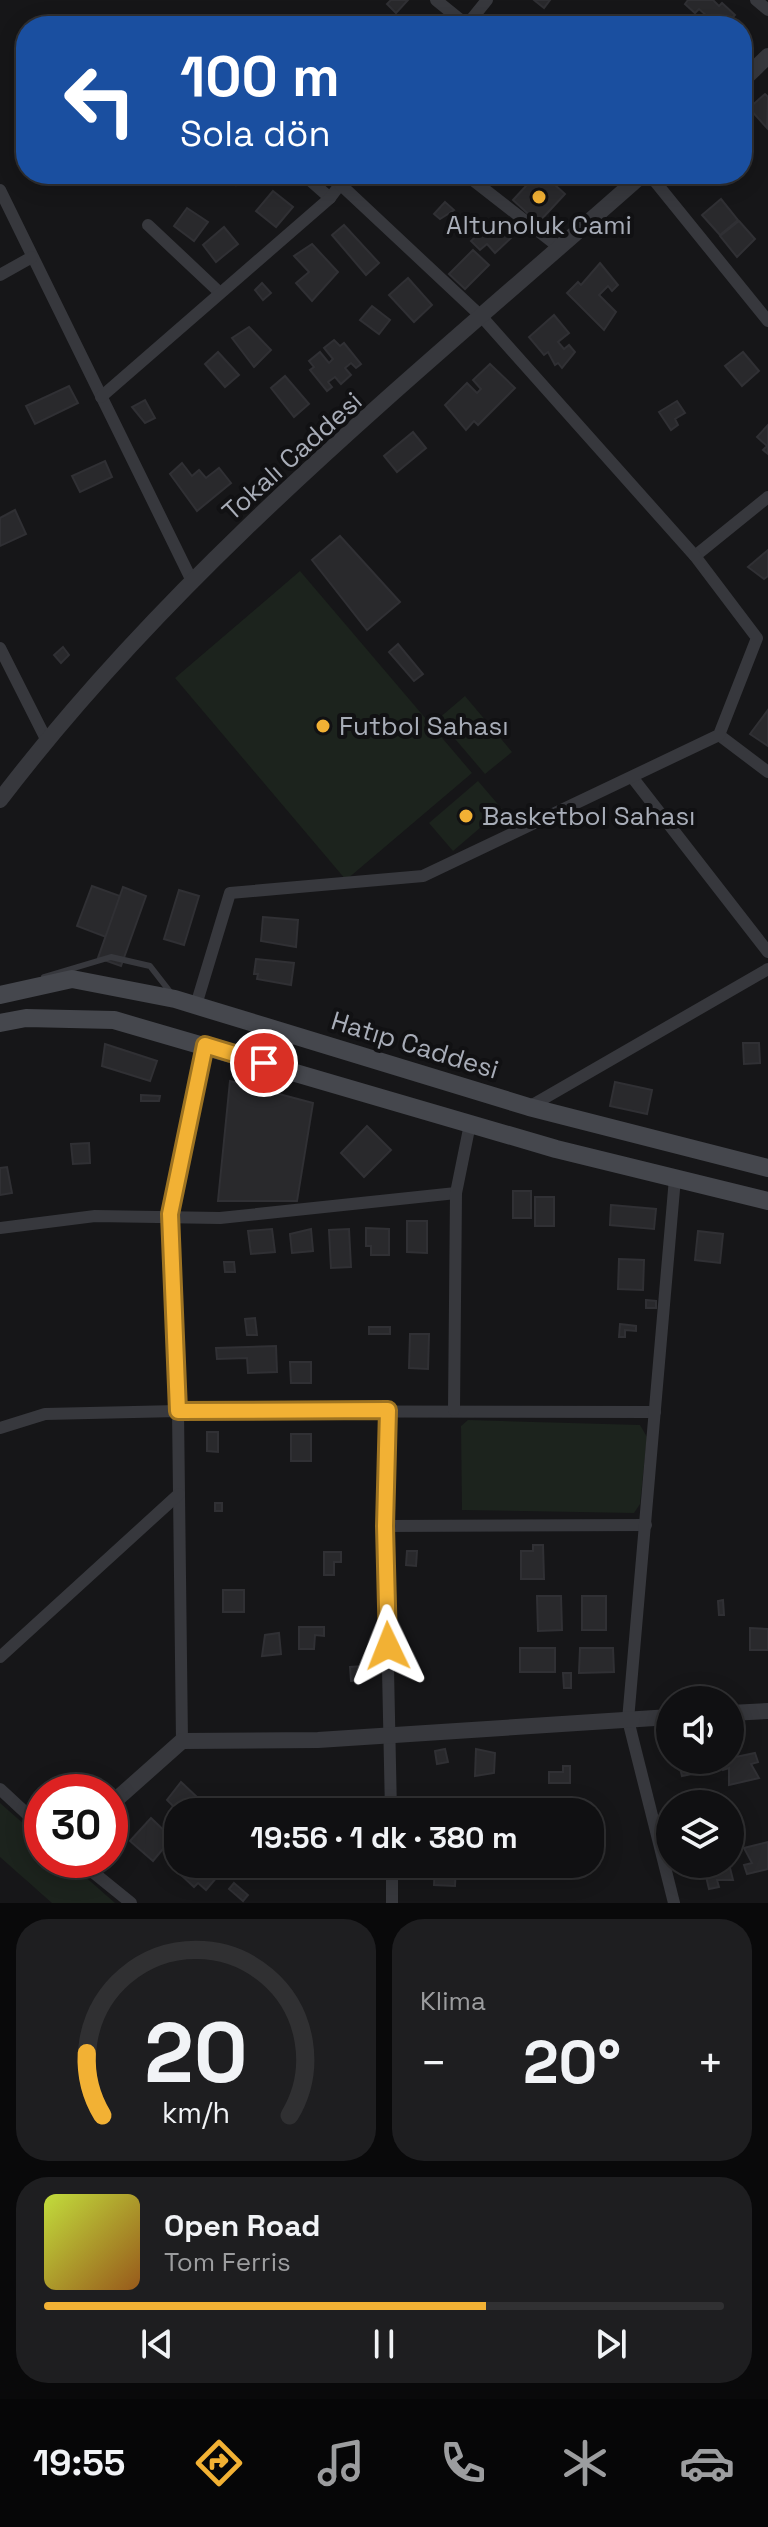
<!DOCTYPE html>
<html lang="tr">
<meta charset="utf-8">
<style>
body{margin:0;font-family:"Space Grotesk",sans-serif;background:#1e1e20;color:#f1f3f6;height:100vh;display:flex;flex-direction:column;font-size:30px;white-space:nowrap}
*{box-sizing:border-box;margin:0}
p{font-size:26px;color:#9c9d9f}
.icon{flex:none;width:44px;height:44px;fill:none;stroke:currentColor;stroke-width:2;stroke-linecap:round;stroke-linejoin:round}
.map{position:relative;height:1903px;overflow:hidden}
.side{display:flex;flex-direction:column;gap:16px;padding:16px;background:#09090a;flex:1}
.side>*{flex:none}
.hud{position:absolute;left:16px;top:16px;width:736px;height:168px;border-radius:32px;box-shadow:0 4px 20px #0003,0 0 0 2px #303032;background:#1a4fa0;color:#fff;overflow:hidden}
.tools{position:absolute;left:656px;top:1686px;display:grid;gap:16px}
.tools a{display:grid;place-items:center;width:88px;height:88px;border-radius:50%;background:#101012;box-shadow:0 4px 20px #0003,0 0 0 2px #303032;font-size:40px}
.speed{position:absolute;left:24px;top:1774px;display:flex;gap:16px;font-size:40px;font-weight:700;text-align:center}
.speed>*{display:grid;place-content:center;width:104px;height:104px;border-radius:50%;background:#101012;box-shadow:0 4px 20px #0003,0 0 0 2px #303032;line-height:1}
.speed .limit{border:12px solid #d22;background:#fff;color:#111}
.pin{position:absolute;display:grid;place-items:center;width:68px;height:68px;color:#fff;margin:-34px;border:4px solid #fff;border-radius:50%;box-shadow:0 2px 8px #0007}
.me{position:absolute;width:88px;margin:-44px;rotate:358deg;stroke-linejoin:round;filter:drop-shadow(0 0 6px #0008)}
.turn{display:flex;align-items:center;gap:28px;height:168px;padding:0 32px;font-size:36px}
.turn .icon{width:104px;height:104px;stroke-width:2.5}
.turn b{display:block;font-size:56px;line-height:68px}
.big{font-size:60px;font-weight:700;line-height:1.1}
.side .widget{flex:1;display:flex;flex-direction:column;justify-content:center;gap:12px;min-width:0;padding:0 28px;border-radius:32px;background:#1e1e20}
.side .dial{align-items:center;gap:0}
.dial svg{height:208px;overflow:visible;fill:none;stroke:#303032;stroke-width:7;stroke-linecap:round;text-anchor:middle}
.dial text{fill:#f1f3f6;stroke:none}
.song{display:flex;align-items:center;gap:24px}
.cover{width:96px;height:96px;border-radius:12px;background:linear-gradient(135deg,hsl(70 70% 55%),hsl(30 70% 35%))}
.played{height:8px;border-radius:4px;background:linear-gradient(90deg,#f2b134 65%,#303032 65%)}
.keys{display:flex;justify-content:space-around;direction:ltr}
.heat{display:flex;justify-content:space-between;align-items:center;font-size:44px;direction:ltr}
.side .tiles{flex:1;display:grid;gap:16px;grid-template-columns:1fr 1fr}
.widget:last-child{grid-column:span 2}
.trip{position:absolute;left:164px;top:1798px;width:440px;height:80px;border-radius:32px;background:#101012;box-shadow:0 4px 20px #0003,0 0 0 2px #303032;font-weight:700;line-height:80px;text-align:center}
.menu{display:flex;height:128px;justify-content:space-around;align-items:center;background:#060607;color:#9c9d9f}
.menu .icon{width:56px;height:56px}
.menu .current{color:#f2b134}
.menu b{font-size:36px;color:#f1f3f6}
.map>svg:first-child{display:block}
.green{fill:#1c231d}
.building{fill:#29292c;stroke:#303034;stroke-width:2}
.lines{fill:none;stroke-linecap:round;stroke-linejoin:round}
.service{stroke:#37383d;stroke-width:6}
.minor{stroke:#37383d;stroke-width:12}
.tertiary{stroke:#37383d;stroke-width:16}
.secondary{stroke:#45474d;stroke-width:18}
.route-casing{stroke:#9d7322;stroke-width:20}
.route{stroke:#f2b134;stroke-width:14}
.poi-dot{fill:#f2b134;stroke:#111113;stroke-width:3}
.labels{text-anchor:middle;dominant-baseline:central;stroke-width:8;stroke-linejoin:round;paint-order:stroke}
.poi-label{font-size:26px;fill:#a8adb8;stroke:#111113;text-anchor:start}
.street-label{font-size:26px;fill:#a8adb8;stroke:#111113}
</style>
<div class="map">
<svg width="768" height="1903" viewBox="0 0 768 1903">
<rect width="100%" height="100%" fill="#161618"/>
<g class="green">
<path d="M300 571 472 773 346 880 175 678Z"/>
<path d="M465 696 512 752 485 774 438 719Z"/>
<path d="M478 781 502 809 453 851 429 823Z"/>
<path d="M468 1420 640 1425 647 1437 640 1504 634 1513 462 1510 461 1426Z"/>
<path d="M0 1803 42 1840V1860H66L115 1903H52L0 1857Z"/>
</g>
<g class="building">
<path d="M391 0H408L396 13 387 4Z"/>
<path d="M534 0H550L544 8Z"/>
<path d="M688 0H713L719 6 722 3 735 15 724 26H708L702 21 707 16 699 9 695 13 685 4Z"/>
<path d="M765 94 768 97 767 128 749 108Z"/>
<path d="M227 174H239L243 177 236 185Z"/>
<path d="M537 174H543L565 194 538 223 513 200Z"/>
<path d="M273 191 293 207 276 227 256 211Z"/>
<path d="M721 199 738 220 720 235 702 215Z"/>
<path d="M445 202 454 210 440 219 434 214Z"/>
<path d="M187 208 208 222 194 241 174 226Z"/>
<path d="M493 220 511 238 495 253 487 244 480 250 471 241Z"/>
<path d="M739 221 755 239 737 257 720 236Z"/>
<path d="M344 225 379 263 366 275 332 235Z"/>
<path d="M224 227 238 244 216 262 203 245Z"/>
<path d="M312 244 338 272 312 301 296 283 309 272 294 256Z"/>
<path d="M473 250 489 265 465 289 449 274Z"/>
<path d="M600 263 618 285 612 291 608 286 599 295 616 312 604 330 567 293 578 282 581 285Z"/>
<path d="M408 278 432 305 414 322 389 295Z"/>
<path d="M262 283 271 293 263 300 255 290Z"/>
<path d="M372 306 390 320 379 334 360 320Z"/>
<path d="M554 315 569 333 558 342 564 349 569 345 575 352 562 368 558 363 555 365 548 352 544 355 529 337Z"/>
<path d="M249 327 271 350 254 367 232 338Z"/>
<path d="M334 340 340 346 344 343 361 364 356 368 351 363 345 368 351 375 341 384 335 377 328 382 332 387 327 391 310 370 314 367 309 361 320 352 329 363 333 359 324 348Z"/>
<path d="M218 352 239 375 225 387 205 364Z"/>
<path d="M743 352 759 371 742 386 725 366Z"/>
<path d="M490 364 515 388 478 425 474 421 466 430 445 405 467 383 477 393 481 389 473 380Z"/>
<path d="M285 376 309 404 294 417 271 388Z"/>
<path d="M69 386 78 403 35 424 26 406Z"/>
<path d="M145 400 155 418 145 423 132 407Z"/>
<path d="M677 401 685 413 675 419 678 425 671 430 659 412Z"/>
<path d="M768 425V454L763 450 767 446 757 437Z"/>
<path d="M413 432 426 448 397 472 384 456Z"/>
<path d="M105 461 112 477 80 492 72 476Z"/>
<path d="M182 463 192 476 199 470 206 478 219 468 231 483 197 511 170 474Z"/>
<path d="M15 510 26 534 0 546V518Z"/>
<path d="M340 536 400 602 367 630 312 560Z"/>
<path d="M768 550V576L764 579 748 567Z"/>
<path d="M398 644 423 674 414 681 389 652Z"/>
<path d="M63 647 69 655 61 663 54 655Z"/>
<path d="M768 710V746L750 734Z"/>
<path d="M92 886 120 896 106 937 77 926Z"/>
<path d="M123 887 146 896 121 966 98 958Z"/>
<path d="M179 890 199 896 184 945 164 939Z"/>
<path d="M263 917 298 920 296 947 261 941Z"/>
<path d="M256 959 294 963 291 985 257 979 258 974H254Z"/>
<path d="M743 1043H759L760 1063 744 1064Z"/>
<path d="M105 1044 157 1061 150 1081 102 1066Z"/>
<path d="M230 1081 313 1103 297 1201H218Z"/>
<path d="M615 1082 652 1090 647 1114 610 1106Z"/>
<path d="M141 1095 160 1096 159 1101H141Z"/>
<path d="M367 1126 391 1150 364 1177 341 1153Z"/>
<path d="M89 1143 90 1163 73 1164 71 1144Z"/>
<path d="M7 1167 12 1193 0 1195V1168Z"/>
<rect x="513" y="1191" width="18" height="27"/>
<rect x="535" y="1197" width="19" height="29"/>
<path d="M611 1205 656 1209 654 1229 610 1225Z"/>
<path d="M407 1221H427V1253L407 1252Z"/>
<path d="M366 1228 389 1229V1255H371V1246H366Z"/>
<path d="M272 1229 275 1252 251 1254 248 1231Z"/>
<path d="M311 1229 313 1251 292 1253 290 1234Z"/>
<path d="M349 1229 351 1267 331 1268 329 1230Z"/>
<path d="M698 1231 723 1234 720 1263 695 1260Z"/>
<path d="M619 1259 644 1260 643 1290 618 1289Z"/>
<path d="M224 1262H234L235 1272H225Z"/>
<path d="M646 1300 656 1301V1308H646Z"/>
<path d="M255 1318 257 1335H247L245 1319Z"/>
<path d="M620 1324 636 1326V1331L625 1330V1337H619Z"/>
<rect x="369" y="1327" width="21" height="7"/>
<path d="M410 1334H429L428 1369 409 1368Z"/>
<path d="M276 1346 277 1372 248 1373 247 1358 217 1359 216 1348Z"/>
<path d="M290 1362H311V1383H291Z"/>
<path d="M207 1432H218V1452L207 1451Z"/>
<rect x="291" y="1434" width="20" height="27"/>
<rect x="215" y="1503" width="7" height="8"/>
<path d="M533 1545H543L544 1579H521V1551H533Z"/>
<path d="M407 1551H417L416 1566 406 1565Z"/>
<path d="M324 1552H341V1562H334V1575H324Z"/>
<rect x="223" y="1590" width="21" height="22"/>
<path d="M537 1596H561L562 1630 538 1631Z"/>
<rect x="582" y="1596" width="24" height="34"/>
<path d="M723 1600 724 1615H719L718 1601Z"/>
<path d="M299 1627H324V1636L315 1635 314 1649H299Z"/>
<path d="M750 1628 768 1629V1650H750Z"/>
<path d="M279 1633 281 1654 262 1656 265 1635Z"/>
<rect x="520" y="1648" width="35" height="24"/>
<path d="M580 1648H613L614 1672 579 1673Z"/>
<path d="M363 1666 364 1680 351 1681 350 1667Z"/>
<path d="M563 1673H571V1688H564Z"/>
<path d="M445 1749 448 1762 437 1764 435 1751Z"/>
<path d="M476 1749 495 1753 494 1773 475 1776Z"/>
<path d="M755 1753 758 1762 751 1764 759 1778 729 1785V1768L723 1770 721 1760Z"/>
<path d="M678 1760H705L706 1767H691L692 1774 682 1776Z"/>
<path d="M563 1766H570V1783H549V1772H563Z"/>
<path d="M181 1782 198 1798 184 1812H179L167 1800Z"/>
<path d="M712 1794 714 1804H688L686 1797 696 1795 698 1802Z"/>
<rect x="439" y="1805" width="13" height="7"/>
<path d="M151 1818 172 1838 153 1861 130 1841Z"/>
<path d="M768 1842V1869L747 1874 744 1865 752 1863 744 1848Z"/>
<path d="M178 1862 202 1864 217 1877 206 1890 198 1883 194 1887 181 1875 184 1871Z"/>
<path d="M313 1864H328L330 1876 314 1878Z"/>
<path d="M435 1864H456L455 1886 434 1885Z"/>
<path d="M703 1864H729L733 1880H717L719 1887 709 1889Z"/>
<path d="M234 1883 248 1895 243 1901 229 1889Z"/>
</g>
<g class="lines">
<path class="service" d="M44 977 111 957 150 966 171 993"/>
<g class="minor">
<path d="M436 0 468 26"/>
<path d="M756 0 768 10"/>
<path d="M466 26 487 0"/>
<path d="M303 174 330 198"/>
<path d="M465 174 560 248"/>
<path d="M649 174 768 321"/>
<path d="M0 190 193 583"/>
<path d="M148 225 218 291"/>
<path d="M0 275 32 257"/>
<path d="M101 397 330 198 348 174"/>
<path d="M695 556 768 497"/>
<path d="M0 648 46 739"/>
<path d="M719 735 768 772"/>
<path d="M632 777 768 952"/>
<path d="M196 1005 230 893 423 876 719 735 757 638 695 556 482 317 340 184"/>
<path d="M205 1045 170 1214 178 1411 655 1412"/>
<path d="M529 1107 768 969"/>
<path d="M0 1228 95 1216 220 1218 456 1193"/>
<path d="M388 1410 385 1526 391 1812"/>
<path d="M454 1410 456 1193 470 1124"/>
<path d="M0 1428 45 1414 178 1411 182 1741"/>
<path d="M385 1526 646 1525"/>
<path d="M0 1657 179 1494"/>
<path d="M0 1789 42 1828"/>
<path d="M78 1860 131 1903"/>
<path d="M392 1864V1903"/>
<path d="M674 1903 628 1720 675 1178"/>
</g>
<g class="tertiary">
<path d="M742 81 768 56"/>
<path d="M0 800C181 562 420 372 643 174"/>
<path d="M730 1713 768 1711"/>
<path d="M110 1805 182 1741 318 1740 670 1717"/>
</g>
<g class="secondary">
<path d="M0 995 72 979 175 999 529 1107 768 1168"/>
<path d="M0 1023 26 1018 114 1020 556 1149 768 1201"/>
</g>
</g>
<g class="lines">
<defs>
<path id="route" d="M264 1063 205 1045 170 1214 178 1411 388 1410 385 1526 388 1646"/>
</defs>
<use href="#route" class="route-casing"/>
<use href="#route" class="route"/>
</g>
<g class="poi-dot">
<circle cx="539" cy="197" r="8"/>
<circle cx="323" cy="726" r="8"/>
<circle cx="466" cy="816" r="8"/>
</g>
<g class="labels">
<g class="poi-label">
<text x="539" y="225" text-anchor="middle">Altunoluk Cami</text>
<text x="339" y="726">Futbol Sahası</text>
<text x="482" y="816">Basketbol Sahası</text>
</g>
<g class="street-label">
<text transform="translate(292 456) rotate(-42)">Tokalı Caddesi</text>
<text transform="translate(415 1045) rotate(17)">Hatıp Caddesi</text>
</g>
</g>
</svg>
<div class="tools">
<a><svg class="icon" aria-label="sound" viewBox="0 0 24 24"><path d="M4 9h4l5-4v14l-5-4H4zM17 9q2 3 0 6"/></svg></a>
<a><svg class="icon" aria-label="layers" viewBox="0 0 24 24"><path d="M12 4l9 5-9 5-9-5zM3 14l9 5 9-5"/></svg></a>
</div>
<div class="speed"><div class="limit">30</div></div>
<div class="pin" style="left:264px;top:1063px;background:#d93025"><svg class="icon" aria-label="arrive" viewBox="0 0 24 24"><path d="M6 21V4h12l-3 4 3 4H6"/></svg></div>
<svg class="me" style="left:388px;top:1646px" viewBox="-20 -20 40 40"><path d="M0-17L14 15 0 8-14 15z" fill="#f2b134" stroke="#fff" stroke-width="4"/></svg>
<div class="trip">19:56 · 1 dk · 380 m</div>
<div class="hud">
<div class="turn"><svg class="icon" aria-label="left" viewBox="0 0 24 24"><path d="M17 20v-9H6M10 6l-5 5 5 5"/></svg><div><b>100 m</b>Sola dön</div></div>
</div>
</div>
<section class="side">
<div class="tiles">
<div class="widget dial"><svg viewBox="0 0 100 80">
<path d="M14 69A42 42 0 1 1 86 69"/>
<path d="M14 69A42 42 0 0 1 8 45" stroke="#f2b134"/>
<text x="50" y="56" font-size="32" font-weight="700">20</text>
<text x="50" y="72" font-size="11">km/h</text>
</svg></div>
<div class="widget"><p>Klima</p>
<div class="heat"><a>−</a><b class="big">20°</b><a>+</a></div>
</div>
<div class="widget">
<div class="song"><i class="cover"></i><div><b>Open Road</b><p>Tom Ferris</p></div></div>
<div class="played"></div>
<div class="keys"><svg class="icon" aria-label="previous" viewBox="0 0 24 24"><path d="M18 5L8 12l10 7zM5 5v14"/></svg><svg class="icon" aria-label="pause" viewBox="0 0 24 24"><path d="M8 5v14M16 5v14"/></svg><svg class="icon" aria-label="next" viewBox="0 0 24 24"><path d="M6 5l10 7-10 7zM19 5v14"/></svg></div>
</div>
</div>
</section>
<nav class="menu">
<b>19:55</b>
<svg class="icon current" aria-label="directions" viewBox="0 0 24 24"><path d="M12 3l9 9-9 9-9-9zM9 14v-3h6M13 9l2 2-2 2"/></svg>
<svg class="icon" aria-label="music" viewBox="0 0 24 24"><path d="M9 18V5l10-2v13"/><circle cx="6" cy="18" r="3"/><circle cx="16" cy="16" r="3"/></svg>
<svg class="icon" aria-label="phone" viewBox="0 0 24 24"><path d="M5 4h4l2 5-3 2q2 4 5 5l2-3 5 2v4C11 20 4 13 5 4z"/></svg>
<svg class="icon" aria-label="climate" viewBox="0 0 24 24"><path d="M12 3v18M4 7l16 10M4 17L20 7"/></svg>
<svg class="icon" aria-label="car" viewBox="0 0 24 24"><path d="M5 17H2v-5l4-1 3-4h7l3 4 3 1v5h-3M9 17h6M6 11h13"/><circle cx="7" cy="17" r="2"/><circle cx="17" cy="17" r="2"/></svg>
</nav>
